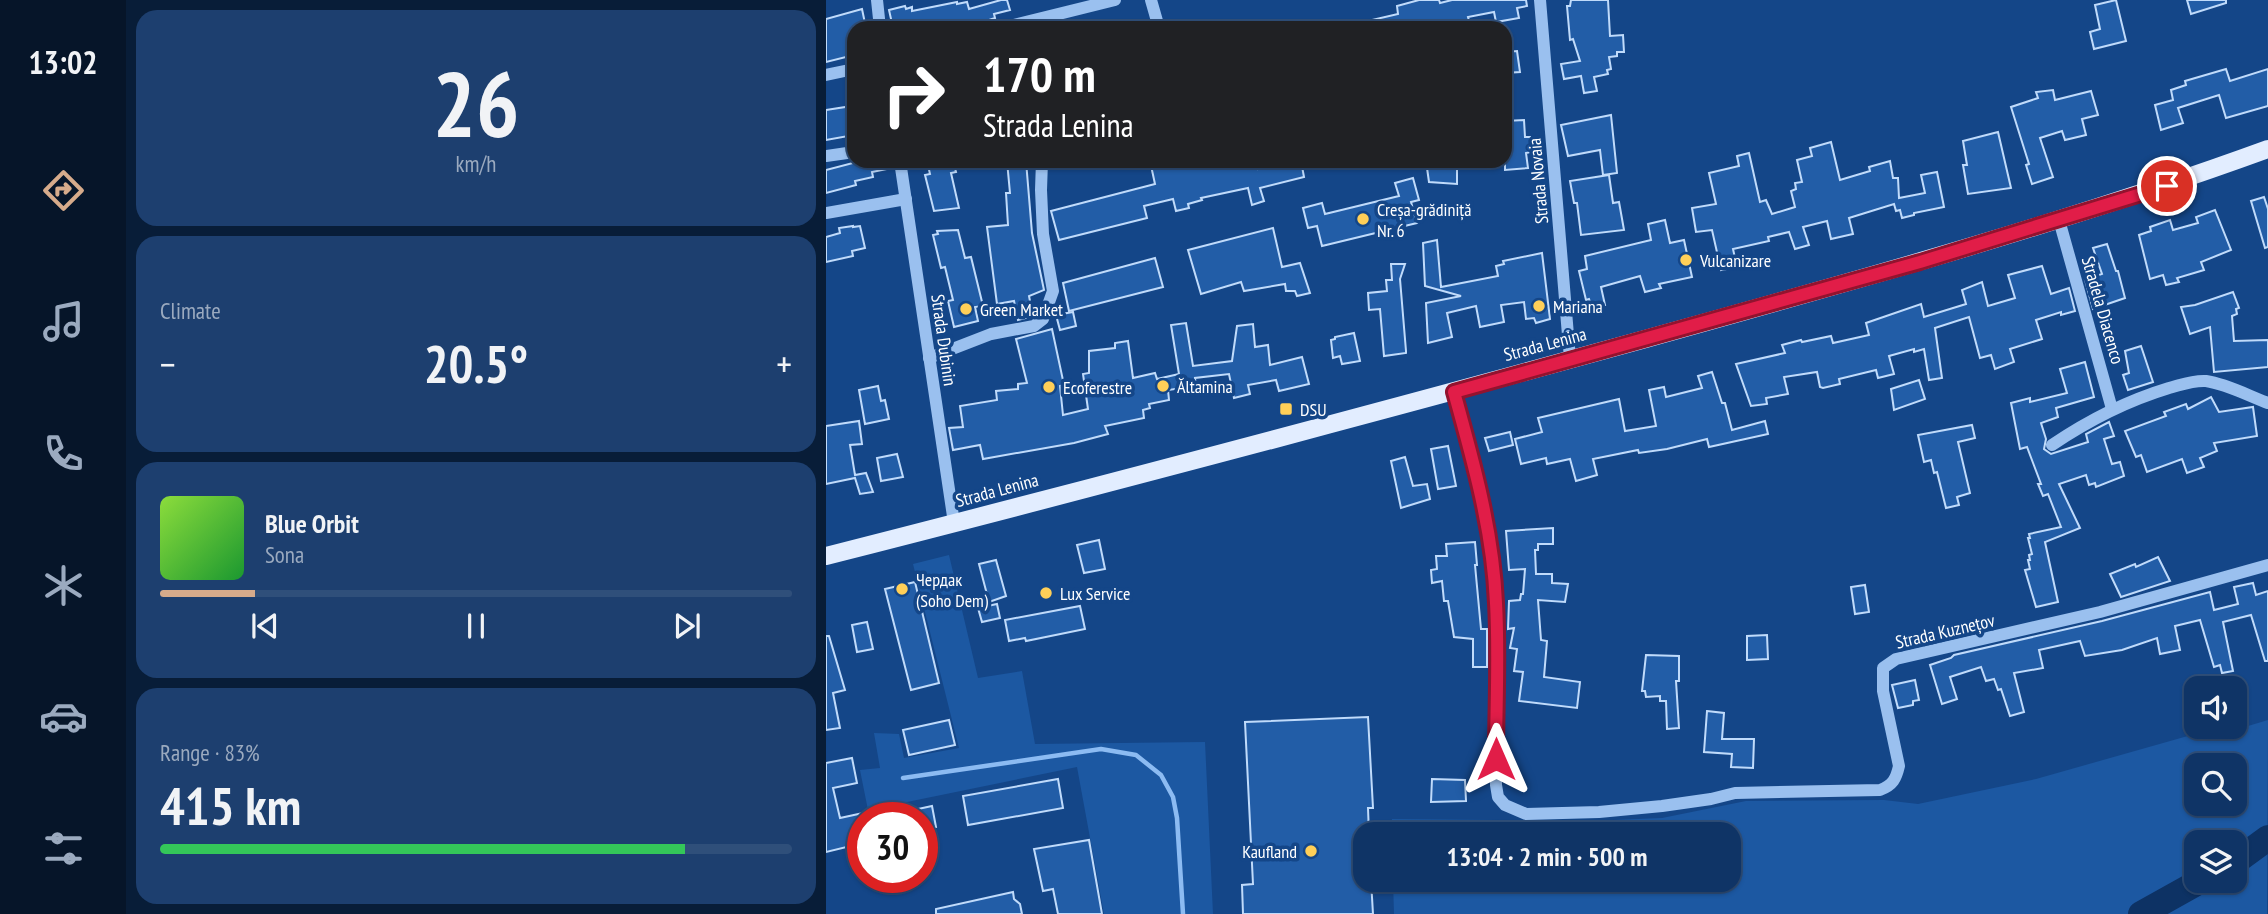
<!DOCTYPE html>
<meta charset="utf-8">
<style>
body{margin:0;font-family:"PT Sans Narrow",sans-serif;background:#1d3f6f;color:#f1f3f6;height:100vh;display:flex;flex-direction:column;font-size:26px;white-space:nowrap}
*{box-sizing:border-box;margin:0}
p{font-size:23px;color:#9baabf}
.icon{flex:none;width:38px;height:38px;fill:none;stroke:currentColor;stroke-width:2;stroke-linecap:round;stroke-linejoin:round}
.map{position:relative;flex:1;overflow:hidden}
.side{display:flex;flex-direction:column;gap:10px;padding:10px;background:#081d38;width:700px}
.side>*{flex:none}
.hud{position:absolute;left:21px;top:21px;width:665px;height:147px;border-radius:21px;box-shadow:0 2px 5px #0004,0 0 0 2px #2f4f7a;background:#202124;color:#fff;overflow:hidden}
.controls{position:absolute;left:1358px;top:676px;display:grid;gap:14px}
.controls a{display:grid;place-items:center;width:63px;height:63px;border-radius:14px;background:#0f3466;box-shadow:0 2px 5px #0004,0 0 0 2px #2f4f7a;font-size:35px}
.speed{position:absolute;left:21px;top:802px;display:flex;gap:14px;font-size:35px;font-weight:700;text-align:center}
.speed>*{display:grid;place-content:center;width:91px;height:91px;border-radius:50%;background:#0f3466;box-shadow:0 2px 5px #0004,0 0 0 2px #2f4f7a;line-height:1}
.speed .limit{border:10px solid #d22;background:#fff;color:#111}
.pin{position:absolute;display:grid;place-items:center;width:60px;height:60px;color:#fff;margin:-30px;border:4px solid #fff;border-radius:50%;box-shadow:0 2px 7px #0007}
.me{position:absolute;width:77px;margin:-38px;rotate:0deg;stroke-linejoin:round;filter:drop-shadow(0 0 5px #0008)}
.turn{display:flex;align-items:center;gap:24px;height:147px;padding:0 21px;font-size:32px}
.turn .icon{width:91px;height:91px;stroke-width:2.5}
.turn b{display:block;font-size:49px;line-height:60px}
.big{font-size:52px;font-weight:600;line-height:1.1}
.side .tile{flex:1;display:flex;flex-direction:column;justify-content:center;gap:10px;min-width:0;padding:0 24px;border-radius:21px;background:#1d3f6f}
.side .dial{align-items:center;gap:0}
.dial b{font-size:91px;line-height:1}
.song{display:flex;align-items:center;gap:21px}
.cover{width:84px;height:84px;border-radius:10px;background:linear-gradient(135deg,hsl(90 70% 55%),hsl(130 70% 35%))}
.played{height:7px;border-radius:4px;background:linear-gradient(90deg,#d6ab8b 15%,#2f4f7a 15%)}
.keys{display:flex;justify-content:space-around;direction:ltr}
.heat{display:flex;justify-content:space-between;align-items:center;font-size:38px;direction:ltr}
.charge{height:10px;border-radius:5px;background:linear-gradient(90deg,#34c759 83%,#2f4f7a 0)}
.trip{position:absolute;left:527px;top:822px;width:388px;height:70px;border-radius:21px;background:#0f3466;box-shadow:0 2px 5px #0004,0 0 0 2px #2f4f7a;font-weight:600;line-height:70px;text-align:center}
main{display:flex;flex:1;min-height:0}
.dock{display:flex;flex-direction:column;width:126px;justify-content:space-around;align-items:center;background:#061529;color:#9baabf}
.dock .icon{width:49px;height:49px}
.dock .on{color:#d6ab8b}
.dock b{font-size:32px;color:#f1f3f6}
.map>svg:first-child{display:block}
.green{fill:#1c58a2;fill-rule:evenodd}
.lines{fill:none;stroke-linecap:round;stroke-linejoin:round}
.stream{stroke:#8cbbf2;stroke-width:4.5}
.river{stroke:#0d3264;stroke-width:26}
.building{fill:#225da7;stroke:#c0dbfb;stroke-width:2}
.minor{stroke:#9ac0ef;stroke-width:12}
.major{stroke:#e2edff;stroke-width:18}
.route-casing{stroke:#92132f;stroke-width:18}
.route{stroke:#e11d48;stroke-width:12}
.poi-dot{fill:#ffcf58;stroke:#144688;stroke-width:2.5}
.labels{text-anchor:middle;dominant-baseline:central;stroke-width:7;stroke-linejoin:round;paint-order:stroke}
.street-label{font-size:18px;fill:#fff;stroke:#144688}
.poi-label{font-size:18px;fill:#fff;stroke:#144688;text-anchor:start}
</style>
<main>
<nav class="dock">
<b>13:02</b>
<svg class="icon on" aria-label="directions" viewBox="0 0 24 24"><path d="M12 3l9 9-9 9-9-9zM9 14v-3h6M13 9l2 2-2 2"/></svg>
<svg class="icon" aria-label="music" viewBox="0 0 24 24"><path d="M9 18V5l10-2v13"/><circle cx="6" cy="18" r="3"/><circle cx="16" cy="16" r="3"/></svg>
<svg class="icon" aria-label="phone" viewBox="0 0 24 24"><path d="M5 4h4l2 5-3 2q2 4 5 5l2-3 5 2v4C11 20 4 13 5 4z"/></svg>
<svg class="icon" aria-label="climate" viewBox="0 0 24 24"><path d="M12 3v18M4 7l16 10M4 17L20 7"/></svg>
<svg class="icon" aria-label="car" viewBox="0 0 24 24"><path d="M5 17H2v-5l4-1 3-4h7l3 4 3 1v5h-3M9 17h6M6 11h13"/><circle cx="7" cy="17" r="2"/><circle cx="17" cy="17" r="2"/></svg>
<svg class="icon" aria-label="filters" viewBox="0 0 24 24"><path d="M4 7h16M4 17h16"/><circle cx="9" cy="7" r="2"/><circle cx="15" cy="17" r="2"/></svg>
</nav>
<section class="side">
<div class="tile dial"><b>26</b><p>km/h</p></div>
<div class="tile"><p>Climate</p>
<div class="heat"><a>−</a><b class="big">20.5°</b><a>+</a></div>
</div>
<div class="tile">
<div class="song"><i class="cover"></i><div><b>Blue Orbit</b><p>Sona</p></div></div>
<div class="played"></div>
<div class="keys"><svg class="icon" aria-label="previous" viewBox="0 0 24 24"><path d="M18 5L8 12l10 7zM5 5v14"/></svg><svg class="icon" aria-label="pause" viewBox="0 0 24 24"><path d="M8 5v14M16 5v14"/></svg><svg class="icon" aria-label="next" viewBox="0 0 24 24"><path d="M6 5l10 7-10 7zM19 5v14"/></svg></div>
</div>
<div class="tile"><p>Range · 83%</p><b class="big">415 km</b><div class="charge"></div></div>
</section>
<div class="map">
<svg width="1442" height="914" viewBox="0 0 1442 914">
<rect width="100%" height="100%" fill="#144688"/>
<g class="green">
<path d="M123 555 152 678 196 671 209 744 379 742 387 914H278L251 767 42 810 34 770 54 768 48 733 73 734 78 758 133 748 87 564Z"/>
<path d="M1442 720 1441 914H568L567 880H903V835H566V819L763 821 836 818 920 801 1058 800 1092 804 1210 779 1390 728 1392 735ZM1370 765H1409V803H1370ZM1370 842H1409V880H1370Z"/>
</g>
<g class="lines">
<path class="stream" d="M77 778 275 749 310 755 335 775 347 797 351 818 357 914"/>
<g class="river">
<path d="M1409 862 1442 838"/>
<path d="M1315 914 1376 880"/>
</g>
</g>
<g class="building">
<path d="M175 0H181L184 10 168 14 169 18 139 28H67L63 10 79 6 80 9 86 7V11L131 2V4L141 2 143 9Z"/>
<path d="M593 0H613L614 3 626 0H700L701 6 691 8 693 18 670 22 668 12 642 17 645 28H533V23L572 14 571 6Z"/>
<path d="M745 0H782L784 36 797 35 798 52H791V56L783 57 785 69 781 70 782 74 768 77 771 91 758 93 755 76 738 79 735 64 754 61 747 39 744 40 741 6H744Z"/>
<path d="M1290 0 1300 41 1268 49 1264 32 1274 29 1269 5Z"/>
<path d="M1361 0H1400V3L1365 14Z"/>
<path d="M36 9 40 28H28V55L0 62V19Z"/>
<path d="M691 51 694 72 679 73V52Z"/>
<path d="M1400 69 1404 81 1442 69V106L1400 118 1393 95 1352 108 1357 123 1335 130 1329 105 1347 100 1345 90 1360 85 1359 81Z"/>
<path d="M1227 90 1229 100 1265 91 1272 115 1256 119 1260 135 1239 140 1236 131 1214 138 1227 177 1206 184 1200 165 1203 164 1185 107 1212 98 1210 92Z"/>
<path d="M26 106 28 135 0 140V110Z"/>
<path d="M785 115 791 173 777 175 774 150 742 156 735 125Z"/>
<path d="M698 120 699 137H704L705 152 700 153 702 168 679 170V121Z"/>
<path d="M1172 132 1185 188 1142 194 1137 165H1141L1137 141Z"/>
<path d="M1005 142 1014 180 1044 171 1043 167 1064 161 1067 178H1072L1073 198 1099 193 1095 175 1111 172 1118 207 1088 213V215L1076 218 1074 210 1070 211 1068 204 1023 218 1027 234 1005 239 1001 221 977 227 983 245 969 249 963 232 942 237 943 241 907 249 911 267 895 270 886 230 870 232 866 208 890 204 883 173 913 166 911 156 923 153 934 202 940 200 946 214 969 207 965 191 970 189 969 183 976 182 971 160 986 156 984 148Z"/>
<path d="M27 161H65L66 168 46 172 47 177 29 181 30 185 0 193V170L27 163Z"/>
<path d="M101 161H127L130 172 125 173 133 208 108 211 99 175 104 174Z"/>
<path d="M181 161H200L206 233 218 290 203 296 207 316 192 320 188 301 171 304 161 227 182 225 180 193H184Z"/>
<path d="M324 161H430L432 169 464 161H475L478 177 434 188 438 201 426 205 422 188 375 198 376 200 362 204 363 208 350 211 347 199 318 206 321 218 233 240 225 211 329 184Z"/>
<path d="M600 161H631V184L603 182Z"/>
<path d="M783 175 787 203 793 202 798 230 755 235 751 203H748L744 181Z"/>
<path d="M587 178 593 200 585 202 591 223 496 246 491 226 482 228 477 208 496 203 499 214 573 196 569 183Z"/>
<path d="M1438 197 1442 209V247L1439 248 1425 201Z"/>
<path d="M1389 210 1405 250 1375 262 1378 270 1351 278 1353 282 1340 285 1337 275 1324 279 1313 235 1325 231 1324 227 1344 220 1347 230 1372 223 1370 217Z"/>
<path d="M839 220 844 243 858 240 866 277 833 284 835 288 819 292 814 276 775 287 779 305 766 308 763 299 760 300 753 271 761 269 759 256 825 240 822 224Z"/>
<path d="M27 226V227L34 226 39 248 26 251 27 256 0 262V237L14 233 13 228Z"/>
<path d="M447 228 456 267 474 263 484 293 471 296 469 291H460L459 284 418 291 415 282 375 294 362 250Z"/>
<path d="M132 230 139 258 145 257 157 306 149 307 152 321 128 327 122 301 127 300 119 267 115 268 107 235 112 234 111 231Z"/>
<path d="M611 240 615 287 672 276 670 266 678 264 677 261 716 253 724 319 710 323 708 318 700 319 698 302 675 305 678 322 654 327 650 306 621 313 626 337 602 343 600 303 635 296 599 286 597 243Z"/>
<path d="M1281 244 1290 271H1292L1299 298 1267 309 1259 280 1276 274 1267 248Z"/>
<path d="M329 258 337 287 243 311 237 283Z"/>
<path d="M565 264H579L574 279 580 351V353L558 356 554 309 543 310 542 293 561 291 560 280H566Z"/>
<path d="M1216 266 1225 294 1243 288 1249 311 1235 315V312L1210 320 1216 339 1184 349 1188 362 1169 369 1165 355 1154 358 1143 317 1109 328 1116 378 1103 380 1098 349 1088 352V349L1063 356 1068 374 1052 378 1050 370 1013 379 1014 384 997 388 994 387 991 372 958 377 962 394 940 398 941 404 925 406 910 364 959 353 956 345 975 340 976 342 1005 336 1007 343 1043 335 1040 323 1095 304 1098 317 1140 304 1136 290 1156 282 1162 306 1189 298 1182 275Z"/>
<path d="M1407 292 1413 308 1410 309 1411 314 1406 316 1408 341 1442 340V367L1388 372 1384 327 1364 334 1355 307 1369 305Z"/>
<path d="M247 312 250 326 234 330 230 315Z"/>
<path d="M360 323 367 366 406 361 411 326 427 324 429 347 442 345 444 365 476 357 483 384 453 391 450 380 422 385 424 394 408 398 403 374 369 378 370 386 342 390 343 400 323 404 324 408 317 410 318 418 279 426 282 434 248 443 157 459 154 445 127 450 123 428 137 427 134 406 171 400 170 391 192 389V384L201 383 190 339 226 329 238 385 234 386 237 415 262 409 257 374 263 373V351L289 348V343L302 341 307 378 329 373 331 379 353 374 345 325Z"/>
<path d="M528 333 534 361 516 364 514 356 507 358 505 340 509 339V337Z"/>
<path d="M1315 346 1327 382 1302 390 1297 375 1303 373 1299 351Z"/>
<path d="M1259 362 1268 397 1230 408 1232 417 1215 423 1220 439 1218 449 1225 454 1262 442 1260 434 1283 422 1288 436 1278 439 1286 464 1294 462 1298 476 1270 487 1269 483 1263 485 1260 475 1233 484 1254 528 1219 542 1232 602 1210 607 1199 570 1204 569 1202 560H1204L1203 555 1206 554 1202 538H1204L1203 534 1235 527 1222 494 1217 496 1212 484H1215L1201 447 1194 449 1185 403 1204 398V402L1241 393 1234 369Z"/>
<path d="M886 372 896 403H899L906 430 939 421 942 434 883 447 881 439 841 449 813 453 812 450 767 459 771 475 750 481 744 459 721 464 720 458 695 464 689 439 716 432 712 418 793 399 799 431 830 426 823 390 838 387 840 397 876 388 872 376Z"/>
<path d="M1093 380 1099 399 1068 410 1065 389Z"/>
<path d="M52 386 55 401 59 400 63 419 39 424 33 390Z"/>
<path d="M1385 397 1393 412 1427 407 1431 436 1388 443 1391 451 1374 458 1378 467 1361 473 1356 459 1321 472 1315 455 1310 457 1299 431 1340 416 1338 412 1360 404 1362 409Z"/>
<path d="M33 421 36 444 24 445 29 475 40 473 47 492 34 494 29 478 0 484V426Z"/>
<path d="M1146 425 1149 438 1132 442 1144 493 1131 497 1133 505 1120 508 1111 472 1108 473 1105 460 1098 462 1092 435Z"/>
<path d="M684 432 687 445 663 451 659 438Z"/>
<path d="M622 446 630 486 612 489 605 449Z"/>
<path d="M71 454 77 477 55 481 51 458Z"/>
<path d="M579 457 587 486 601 484 604 499 575 508 565 461Z"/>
<path d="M727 528V544H712V550H709L710 574H726V583L742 584 739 602 712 600 715 640 721 641 718 677 754 682 751 708 693 701 697 672 688 671 691 649 684 648 688 628 682 629 683 601 694 600 695 594H697L699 569 683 570 680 531Z"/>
<path d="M273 540 279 569 258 573 251 545Z"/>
<path d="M649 542 651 565H649L655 629H661V667H647V639L628 637 622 601H618L616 581 606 583 605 570 611 569 610 556H621L620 544Z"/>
<path d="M1332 557 1344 581 1295 597 1284 574 1309 564 1310 567Z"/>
<path d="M170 560 180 596 163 602 153 564Z"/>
<path d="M89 582 113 683 85 690 59 589Z"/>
<path d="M1427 583 1430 595 1442 591V661H1439L1425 615 1397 622 1407 671 1396 673 1394 665 1388 667 1374 620 1349 626 1354 650 1334 654 1331 638 1296 650 1259 656 1254 641 1213 650 1217 668 1188 673 1198 712 1184 716 1175 689 1172 690 1168 679 1160 681 1155 667 1124 677 1131 699 1116 704 1104 665 1125 658 1128 655 1276 621 1384 592 1388 610 1412 604 1408 587Z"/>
<path d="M1039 585 1043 612 1029 614 1025 587Z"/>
<path d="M171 604 174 618 156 622 152 608Z"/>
<path d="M254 606 259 629 200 641 199 638 183 641 179 620Z"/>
<path d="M41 622 47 649 31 652 26 625Z"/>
<path d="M941 635 942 659 921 660V636Z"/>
<path d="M0 636H3L19 690 7 693 14 728 0 730Z"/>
<path d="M820 655 853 656V681H850L853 728 841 729 840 701H834V696L820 697 819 691H816Z"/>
<path d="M1089 680 1093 700 1087 701V705L1072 708 1066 685Z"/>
<path d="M881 711 898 713 896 739H928L927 768 905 767 906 754 878 752Z"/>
<path d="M542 717 547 808H542L543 835H539V880H545L547 914H417L416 885 427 884 419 722Z"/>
<path d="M123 720 129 745 83 755 77 730Z"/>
<path d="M26 758 31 783 7 788 14 818 37 813V843L0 852V763Z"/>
<path d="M232 779 237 808 142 825 137 796Z"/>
<path d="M606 779 639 780 640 801 605 802Z"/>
<path d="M106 806 110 827 97 830 96 817H94L92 809Z"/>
<path d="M263 840 276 914H232L227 889 217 891 208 849Z"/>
<path d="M187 892 188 899 194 904 196 914H110V909Z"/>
</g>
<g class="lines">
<g class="minor">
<path d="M51 0 54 28"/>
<path d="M325 0 333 28"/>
<path d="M714 0 744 359"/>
<path d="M176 28 289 0"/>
<path d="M0 75 28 69"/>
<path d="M0 156 28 152"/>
<path d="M74 161 128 523"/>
<path d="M0 213 80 199"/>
<path d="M1233 220 1286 409"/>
<path d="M103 358 165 334 208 326 217 319 227 291 217 234 215 190 216 161"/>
<path d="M628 392 656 500 670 602V785L672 797 679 805 700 814 773 812 836 806 885 799 909 793 1054 790C1067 785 1070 779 1073 766L1057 691V668L1070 659 1274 612 1442 565"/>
<path d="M1226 445C1263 420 1300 401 1343 388 1355 385 1367 380 1380 381 1401 384 1423 396 1442 403"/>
</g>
<path class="major" d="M0 556C275 486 549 413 823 338 1031 280 1239 223 1442 149"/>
</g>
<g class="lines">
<defs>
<path id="route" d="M670 759C670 707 673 654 670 603 667 531 647 460 628 392L1094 262 1341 186"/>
</defs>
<use href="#route" class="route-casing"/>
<use href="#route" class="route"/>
</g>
<g class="poi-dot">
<circle cx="537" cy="219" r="7"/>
<circle cx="860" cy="260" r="7"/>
<circle cx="713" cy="306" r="7"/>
<circle cx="140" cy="309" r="7"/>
<circle cx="337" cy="386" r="7"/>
<circle cx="223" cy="387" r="7"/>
<rect x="453" y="402" width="14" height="14" rx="3.5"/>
<circle cx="76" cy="589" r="7"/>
<circle cx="220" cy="593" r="7"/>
<circle cx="485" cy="851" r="7"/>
</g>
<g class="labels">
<g class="street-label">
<text transform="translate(712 181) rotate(-95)">Strada Novaia</text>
<text transform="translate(1277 310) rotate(74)">Stradela Diacenco</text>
<text transform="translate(118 340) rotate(82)">Strada Dubinin</text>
<text transform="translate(719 344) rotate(-15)">Strada Lenina</text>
<text transform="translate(171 490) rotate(-15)">Strada Lenina</text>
<text transform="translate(1119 631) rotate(-13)">Strada Kuznețov</text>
</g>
<g class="poi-label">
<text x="551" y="209">Creșa-grădiniță<tspan x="551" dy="21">Nr. 6</tspan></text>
<text x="874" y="260">Vulcanizare</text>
<text x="727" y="306">Mariana</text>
<text x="154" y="309">Green Market</text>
<text x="351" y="386">Ăltamina</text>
<text x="237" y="387">Ecoferestre</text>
<text x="474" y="409">DSU</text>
<text x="90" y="579">Чердак<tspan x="90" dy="21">(Soho Dem)</tspan></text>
<text x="234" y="593">Lux Service</text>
<text x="471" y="851" text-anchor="end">Kaufland</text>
</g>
</g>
</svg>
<div class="controls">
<a><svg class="icon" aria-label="sound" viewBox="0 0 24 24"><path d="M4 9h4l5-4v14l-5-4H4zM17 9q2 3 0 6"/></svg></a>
<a><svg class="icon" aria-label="search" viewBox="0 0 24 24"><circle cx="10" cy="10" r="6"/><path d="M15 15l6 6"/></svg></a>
<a><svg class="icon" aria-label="layers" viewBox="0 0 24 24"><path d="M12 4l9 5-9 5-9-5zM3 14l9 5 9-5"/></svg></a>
</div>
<div class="speed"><div class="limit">30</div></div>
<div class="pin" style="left:1341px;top:186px;background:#d93025"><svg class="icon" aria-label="arrive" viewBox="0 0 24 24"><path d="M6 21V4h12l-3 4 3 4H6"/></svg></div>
<svg class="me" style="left:670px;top:759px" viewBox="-20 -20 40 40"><path d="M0-17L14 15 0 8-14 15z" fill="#e11d48" stroke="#fff" stroke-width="4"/></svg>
<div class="trip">13:04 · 2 min · 500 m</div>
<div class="hud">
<div class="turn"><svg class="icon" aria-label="right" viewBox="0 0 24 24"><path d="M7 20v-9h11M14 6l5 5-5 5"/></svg><div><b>170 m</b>Strada Lenina</div></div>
</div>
</div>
</main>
